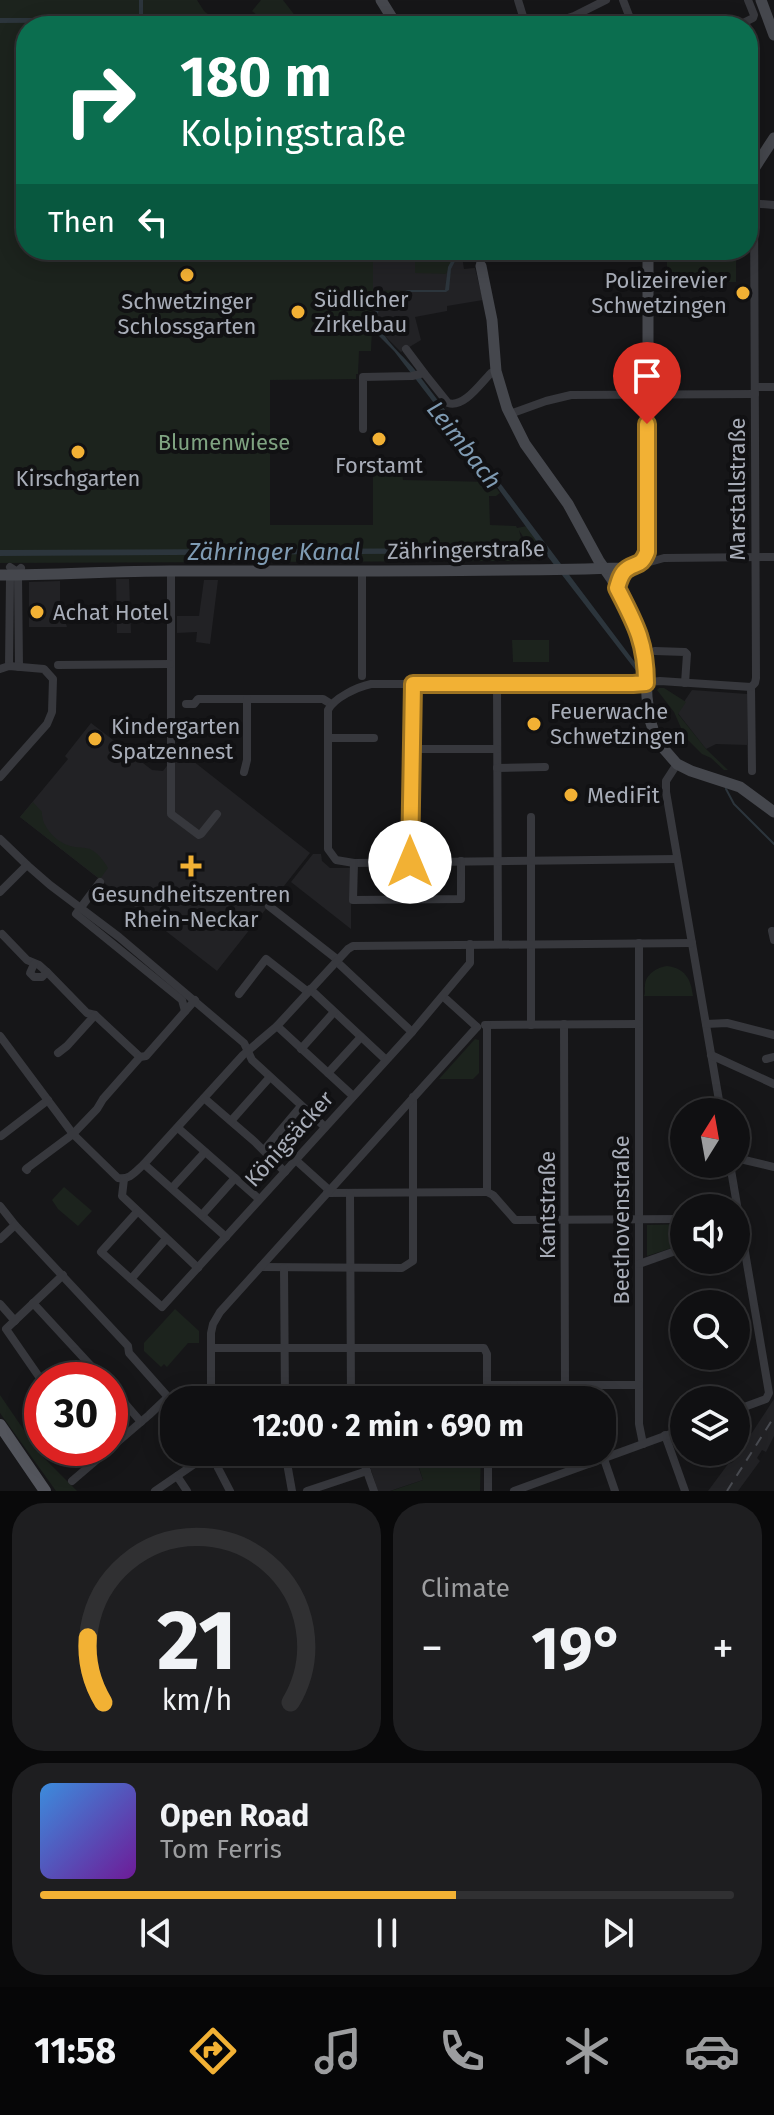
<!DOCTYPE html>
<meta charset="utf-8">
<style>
body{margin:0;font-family:"Fira Sans",sans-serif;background:#1e1e20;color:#f1f3f6;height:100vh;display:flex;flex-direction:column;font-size:30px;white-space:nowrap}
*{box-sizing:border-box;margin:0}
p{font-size:26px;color:#9c9d9f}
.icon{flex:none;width:44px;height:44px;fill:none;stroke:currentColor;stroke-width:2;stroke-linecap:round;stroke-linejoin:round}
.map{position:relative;height:1491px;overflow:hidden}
.panel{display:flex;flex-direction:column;gap:12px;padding:12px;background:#09090a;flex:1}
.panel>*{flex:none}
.guide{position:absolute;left:16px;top:16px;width:742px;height:244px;border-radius:32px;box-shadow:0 4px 20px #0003,0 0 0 2px #303032;background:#0b6e4f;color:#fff;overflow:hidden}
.needle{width:52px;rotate:11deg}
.tools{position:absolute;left:670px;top:1098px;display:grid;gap:16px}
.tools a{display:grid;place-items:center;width:80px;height:80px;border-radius:50%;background:#101012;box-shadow:0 4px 20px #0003,0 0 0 2px #303032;font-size:40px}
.speed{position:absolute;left:24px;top:1362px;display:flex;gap:16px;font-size:40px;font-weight:700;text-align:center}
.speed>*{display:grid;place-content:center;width:104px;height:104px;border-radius:50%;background:#101012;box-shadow:0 4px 20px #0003,0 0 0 2px #303032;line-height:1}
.speed .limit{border:12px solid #d22;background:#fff;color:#111}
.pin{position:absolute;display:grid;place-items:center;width:68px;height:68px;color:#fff;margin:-82px -34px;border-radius:50% 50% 50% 0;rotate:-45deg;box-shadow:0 0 8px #0007}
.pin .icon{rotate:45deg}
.me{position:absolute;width:88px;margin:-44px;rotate:0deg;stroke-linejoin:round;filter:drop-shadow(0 0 6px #0008)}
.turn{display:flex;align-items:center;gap:28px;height:168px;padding:0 32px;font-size:36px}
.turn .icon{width:104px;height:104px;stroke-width:2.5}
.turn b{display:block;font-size:56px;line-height:68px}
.then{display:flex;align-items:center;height:76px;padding:0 32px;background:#0003;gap:16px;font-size:30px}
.big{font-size:60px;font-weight:700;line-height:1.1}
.panel .tile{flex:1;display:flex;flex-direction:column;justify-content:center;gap:12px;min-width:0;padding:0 28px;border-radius:32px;background:#1e1e20}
.panel .dial{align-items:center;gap:0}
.dial svg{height:208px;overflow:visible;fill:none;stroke:#303032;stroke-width:7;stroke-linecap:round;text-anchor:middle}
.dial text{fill:#f1f3f6;stroke:none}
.song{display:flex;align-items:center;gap:24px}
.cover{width:96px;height:96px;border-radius:12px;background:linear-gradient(135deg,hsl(210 70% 55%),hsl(280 70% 35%))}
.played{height:8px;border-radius:4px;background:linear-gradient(90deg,#f2b134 60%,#303032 60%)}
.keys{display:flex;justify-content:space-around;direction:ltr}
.heat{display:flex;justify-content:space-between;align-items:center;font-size:44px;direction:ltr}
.panel .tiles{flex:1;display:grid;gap:12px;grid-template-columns:1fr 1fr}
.tile:last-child{grid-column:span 2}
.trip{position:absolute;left:160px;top:1386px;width:456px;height:80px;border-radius:32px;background:#101012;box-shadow:0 4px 20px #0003,0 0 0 2px #303032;font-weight:700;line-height:80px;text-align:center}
.tab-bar{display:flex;height:128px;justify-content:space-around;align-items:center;background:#060607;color:#9c9d9f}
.tab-bar .icon{width:56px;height:56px}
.tab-bar .current{color:#f2b134}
.tab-bar b{font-size:36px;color:#f1f3f6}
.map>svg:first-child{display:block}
.built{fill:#222225}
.green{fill:#1c231d}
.water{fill:#2c353c}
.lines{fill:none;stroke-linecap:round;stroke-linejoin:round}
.stream{stroke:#2c353c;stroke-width:2}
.street{stroke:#37383d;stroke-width:8}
.secondary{stroke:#45474d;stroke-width:11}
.primary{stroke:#53555c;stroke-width:12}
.rail{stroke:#4a4c52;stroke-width:2;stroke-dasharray:10 8;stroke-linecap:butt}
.route-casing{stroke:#9d7322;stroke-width:20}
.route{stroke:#f2b134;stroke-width:14}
.poi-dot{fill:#f2b134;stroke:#111113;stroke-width:3}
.labels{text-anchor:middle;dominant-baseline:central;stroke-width:8;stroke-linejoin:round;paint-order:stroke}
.poi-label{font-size:22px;fill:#a8adb8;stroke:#111113;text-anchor:start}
.park-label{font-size:22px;fill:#7fa381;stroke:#111113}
.street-label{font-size:22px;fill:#a8adb8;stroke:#111113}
.water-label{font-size:24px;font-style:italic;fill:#7f9bb3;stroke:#111113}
</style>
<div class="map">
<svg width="774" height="1491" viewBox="0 0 774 1491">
<rect width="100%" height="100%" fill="#161618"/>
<g class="built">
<path d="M373 250H422L423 253 429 250H461L464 269 475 268 483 300 447 306V311L415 317 421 340 401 352 382 333 373 332Z"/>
<path d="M116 579H129L131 633H117Z"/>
<path d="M204 580H218L210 644 196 642 197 632 177 633V616H199Z"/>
<path d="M60 581V606L67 627H29V582Z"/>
<path d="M692 690 747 694V745L716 744 706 749 677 712Z"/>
<path d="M91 723 152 770 163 771 179 750 310 853 217 971 20 817 68 759 65 756Z"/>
<path d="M313 854H321L322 861 330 868H351V929L291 882Z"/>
<path d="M774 1399V1436L766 1452 762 1450 757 1458 760 1461 738 1491H708L728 1464 733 1462Z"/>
<path d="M365 1452H413L423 1480 390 1491H378Z"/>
</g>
<g class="green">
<path d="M0 0H197L204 11 213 18 211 24H216V26H26V250H373V290L406 291 377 302 376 305H373L371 351H359L358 374H356V379L270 380V525H373V461H383L384 464H401L403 480 492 482 500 493 496 496H489L490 525 516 526 517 528 527 526 543 550H528V545L519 530 523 546V559L517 561 0 563Z"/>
<path d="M261 0H283L303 26H269L252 11Z"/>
<path d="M445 250H457L446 274 415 273V261L432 258Z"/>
<rect x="667" y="250" width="69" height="32"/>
<path d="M512 640H549V662H513Z"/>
<path d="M659 688H664L686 702 678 714 706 749 728 770H724L711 758 702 754 685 737 674 712 657 690Z"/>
<path d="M33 802 42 812C41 826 56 842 70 846 76 848 84 847 90 849 97 852 104 861 108 868L100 879 20 817Z"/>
<path d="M667 966C685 968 691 979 693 996H644C646 993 644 989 645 986 645 974 658 967 667 966Z"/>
<path d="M475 1039 479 1040V1073L473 1079H439Z"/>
<path d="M64 1187 92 1211 78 1226 58 1209 52 1200Z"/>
<path d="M684 1224V1244L647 1256V1225Z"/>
<path d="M175 1309 199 1331V1343H188L167 1367 164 1364 161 1367 144 1351V1343Z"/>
<path d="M0 1395 41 1455 77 1491H56L0 1413Z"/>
<path d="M414 1452H481L480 1491H391L423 1480Z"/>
</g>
<g class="water">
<path d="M139 0H143V22L0 23V18H136L139 15Z"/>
<path d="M457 250H461L451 269 449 290 446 292H411L382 303C366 328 400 351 415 370L637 665V672L545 553 0 556V550L521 548 524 550H543L470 450 394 351 378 335 375 311 376 302 408 290H445L448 267Z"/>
</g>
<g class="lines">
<path class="stream" d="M726 789 734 804 774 844"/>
<g class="street">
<path d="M518 0 526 26"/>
<path d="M623 0 633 26"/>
<path d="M543 26 574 16 606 0"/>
<path d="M737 26 753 18 754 15 748 0"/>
<path d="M748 203 774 205"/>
<path d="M477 250 481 266"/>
<path d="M406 349 424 373"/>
<path d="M755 387H774"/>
<path d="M510 414 546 401 571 395 755 394"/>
<path d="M363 429V377L412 376 424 373 448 403C464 408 480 384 491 373L496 371"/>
<path d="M639 565 664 558 774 557"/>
<path d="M10 567 16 571 18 575 19 667"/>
<path d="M171 571V814L199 835 201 834 217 814"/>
<path d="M362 571V676"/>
<path d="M655 651 685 652 687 654 685 683"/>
<path d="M58 665 170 664"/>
<path d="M9 666 10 578 21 568"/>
<path d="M0 669 9 666 44 669 53 679 52 712 47 724 0 777"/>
<path d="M497 684 498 944"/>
<path d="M186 704H194L198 699H323L331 704"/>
<path d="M328 738H374"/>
<path d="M411 749H497"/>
<path d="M677 764 666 781V792L721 1112"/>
<path d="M497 768 545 767"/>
<path d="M752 771 751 687 755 683 756 678 754 204"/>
<path d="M244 772 247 760V699"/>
<path d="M531 817V1025"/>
<path d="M0 839 27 865"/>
<path d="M677 859 354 863 336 860 328 849V710C334 698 357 687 371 684H628L660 681 751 687"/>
<path d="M410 862 413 684"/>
<path d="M354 863 353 900 461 899V861"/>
<path d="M100 882 76 914 182 1000 185 1011"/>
<path d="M0 892 27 865 50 885 119 937 244 1043 252 1060 325 1127"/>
<path d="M269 906 338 960"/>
<path d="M772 931 774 940"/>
<path d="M2 934 27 960 39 965 48 973 87 1013 95 1015 140 1057"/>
<path d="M639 943V1424L643 1444"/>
<path d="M336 961 412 1032"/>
<path d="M34 964 30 973 34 977H42L47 972"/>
<path d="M310 989 385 1059"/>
<path d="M239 994 266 959 308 992"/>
<path d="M446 999 477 1027"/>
<path d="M564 1024 565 1385"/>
<path d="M706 1024 727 1023 774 1035"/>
<path d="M485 1025 639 1024"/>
<path d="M277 1026 353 1096"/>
<path d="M0 1036 73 1134 118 1178C130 1180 135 1172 144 1164L243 1055 277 1026 348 949 353 946 692 943"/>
<path d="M301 1049 334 1012"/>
<path d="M58 1053 67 1046 95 1015"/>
<path d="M711 1055 774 1084"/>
<path d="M766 1059 774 1057"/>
<path d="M328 1073 361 1037"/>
<path d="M204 1098 255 1142 285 1172"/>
<path d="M231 1121 270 1077"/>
<path d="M178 1128 259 1199"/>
<path d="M1 1136 48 1100"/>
<path d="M264 1150 301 1106"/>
<path d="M736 1158 774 1167"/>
<path d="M299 1163 329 1190"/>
<path d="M144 1164 226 1237"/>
<path d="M730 1164 769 1393 766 1399 736 1410"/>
<path d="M27 1170 26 1169 73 1134 97 1109 103 1099 140 1057 146 1056 195 1000"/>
<path d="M124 1179 122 1196 198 1268"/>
<path d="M172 1188 205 1152"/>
<path d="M487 1192 493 1195 515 1220 684 1219"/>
<path d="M487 1192V1025"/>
<path d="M327 1193 487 1192"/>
<path d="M350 1193 351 1400"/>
<path d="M0 1206 15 1225 128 1346 129 1353 168 1397 149 1415 72 1481"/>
<path d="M202 1215 235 1178"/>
<path d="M0 1239 15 1225"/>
<path d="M166 1239 131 1279 162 1307 412 1032 470 963V944"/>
<path d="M639 1264 684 1248"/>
<path d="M261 1267 402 1268 413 1261V1097"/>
<path d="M284 1268 285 1400"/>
<path d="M131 1279 101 1252 137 1212"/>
<path d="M33 1303 104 1380"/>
<path d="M0 1304 15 1321"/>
<path d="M211 1348H484L487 1354V1400"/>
<path d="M42 1381 6 1329 63 1275"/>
<path d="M487 1385H639"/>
<path d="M110 1386 141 1422"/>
<path d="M211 1400V1333L213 1324 220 1312 477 1027"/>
<path d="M514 1400V1385"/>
<path d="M665 1435 685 1491"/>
<path d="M213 1452 218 1468 230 1491"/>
<path d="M285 1452 292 1491"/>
<path d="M360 1452 374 1491"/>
<path d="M488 1452V1491"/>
<path d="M604 1459 615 1491"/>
<path d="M177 1476 187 1491"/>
<path d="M155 1491 212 1452"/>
<path d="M307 1491 367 1471"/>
<path d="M514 1491 684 1429"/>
</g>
<g class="secondary">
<path d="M381 0 397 26"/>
<path d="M761 0 774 35"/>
<path d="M748 178 774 138"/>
<path d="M481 266 492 320 496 371 507 408 525 444 568 504 599 561 611 578 638 629 645 652 647 697 650 720 657 741 677 764 691 771 740 787 774 812"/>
<path d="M0 575C57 575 113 571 170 571 321 571 473 572 625 568 638 566 646 562 648 547V250"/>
</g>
<path class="primary" d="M0 1425 45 1491"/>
<path class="rail" d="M727 1491 774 1417"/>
</g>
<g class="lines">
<defs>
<path id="route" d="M410 862 413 684H633L646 683C646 642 635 623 617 588 619 581 621 573 627 569 637 562 641 567 647 552V424"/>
</defs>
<use href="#route" class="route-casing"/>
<use href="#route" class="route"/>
</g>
<g class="poi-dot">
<circle cx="187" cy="275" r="8"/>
<circle cx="743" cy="293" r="8"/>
<circle cx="298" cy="312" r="8"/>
<circle cx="379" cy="439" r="8"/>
<circle cx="78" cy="452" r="8"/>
<circle cx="37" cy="612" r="8"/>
<circle cx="534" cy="724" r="8"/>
<circle cx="95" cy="739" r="8"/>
<circle cx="571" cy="795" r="8"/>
<path d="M187 854h8v8h8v8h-8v8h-8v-8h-8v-8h8z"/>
</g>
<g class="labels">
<g class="poi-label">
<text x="727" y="280" text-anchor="end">Polizeirevier<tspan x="727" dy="25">Schwetzingen</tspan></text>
<text x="314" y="299">Südlicher<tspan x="314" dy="25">Zirkelbau</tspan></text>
<text x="187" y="301" text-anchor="middle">Schwetzinger<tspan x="187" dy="25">Schlossgarten</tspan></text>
<text x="379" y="465" text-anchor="middle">Forstamt</text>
<text x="78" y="478" text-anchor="middle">Kirschgarten</text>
<text x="53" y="612">Achat Hotel</text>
<text x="550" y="711">Feuerwache<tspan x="550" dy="25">Schwetzingen</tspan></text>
<text x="111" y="726">Kindergarten<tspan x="111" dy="25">Spatzennest</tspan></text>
<text x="587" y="795">MediFit</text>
<text x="191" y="894" text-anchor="middle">Gesundheitszentren<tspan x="191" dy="25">Rhein-Neckar</tspan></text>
</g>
<g class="park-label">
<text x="224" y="442">Blumenwiese</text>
</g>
<g class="street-label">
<text transform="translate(737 489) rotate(-90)">Marstallstraße</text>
<text transform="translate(466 550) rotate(-1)">Zähringerstraße</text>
<text transform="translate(289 1139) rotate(-48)">Königsäcker</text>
<text transform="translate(547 1205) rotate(-90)">Kantstraße</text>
<text transform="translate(621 1220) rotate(-90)">Beethovenstraße</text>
</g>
<g class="water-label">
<text transform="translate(464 445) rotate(52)">Leimbach</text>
<text x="274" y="552">Zähringer Kanal</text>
</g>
</g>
</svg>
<div class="tools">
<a><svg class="needle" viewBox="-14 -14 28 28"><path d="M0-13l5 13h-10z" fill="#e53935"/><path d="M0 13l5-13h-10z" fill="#9c9d9f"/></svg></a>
<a><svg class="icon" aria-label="sound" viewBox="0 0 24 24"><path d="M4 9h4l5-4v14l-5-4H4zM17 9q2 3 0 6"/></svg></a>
<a><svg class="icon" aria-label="search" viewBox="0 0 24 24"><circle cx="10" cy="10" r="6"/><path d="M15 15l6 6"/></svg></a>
<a><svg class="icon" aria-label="layers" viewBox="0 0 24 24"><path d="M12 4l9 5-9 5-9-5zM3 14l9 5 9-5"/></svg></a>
</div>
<div class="speed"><div class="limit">30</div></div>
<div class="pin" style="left:647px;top:424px;background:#d93025"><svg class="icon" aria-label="arrive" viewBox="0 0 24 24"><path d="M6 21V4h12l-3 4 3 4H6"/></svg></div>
<svg class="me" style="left:410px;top:862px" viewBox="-20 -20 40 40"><circle r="19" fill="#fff"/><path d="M0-13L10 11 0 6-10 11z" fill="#f2b134"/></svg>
<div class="trip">12:00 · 2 min · 690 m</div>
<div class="guide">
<div class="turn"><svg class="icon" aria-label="right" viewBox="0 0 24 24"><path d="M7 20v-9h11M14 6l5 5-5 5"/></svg><div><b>180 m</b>Kolpingstraße</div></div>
<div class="then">Then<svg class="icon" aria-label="left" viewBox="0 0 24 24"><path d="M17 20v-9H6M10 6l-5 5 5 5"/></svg></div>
</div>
</div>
<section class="panel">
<div class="tiles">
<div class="tile dial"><svg viewBox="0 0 100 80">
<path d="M14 69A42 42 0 1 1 86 69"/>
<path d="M14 69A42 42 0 0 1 8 44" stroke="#f2b134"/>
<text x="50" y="56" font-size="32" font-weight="700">21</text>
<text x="50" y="72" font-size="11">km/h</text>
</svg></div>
<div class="tile"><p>Climate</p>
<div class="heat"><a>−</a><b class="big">19°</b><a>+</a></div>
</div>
<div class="tile">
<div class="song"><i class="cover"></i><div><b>Open Road</b><p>Tom Ferris</p></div></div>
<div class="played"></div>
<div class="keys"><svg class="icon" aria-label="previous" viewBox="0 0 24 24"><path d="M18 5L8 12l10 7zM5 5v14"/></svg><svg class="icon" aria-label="pause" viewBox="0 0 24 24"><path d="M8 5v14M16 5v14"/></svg><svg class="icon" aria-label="next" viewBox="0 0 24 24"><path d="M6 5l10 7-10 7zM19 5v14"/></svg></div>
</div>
</div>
</section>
<nav class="tab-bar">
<b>11:58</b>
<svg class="icon current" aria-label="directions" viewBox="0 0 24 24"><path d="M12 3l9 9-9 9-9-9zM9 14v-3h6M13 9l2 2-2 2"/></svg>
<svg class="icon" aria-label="music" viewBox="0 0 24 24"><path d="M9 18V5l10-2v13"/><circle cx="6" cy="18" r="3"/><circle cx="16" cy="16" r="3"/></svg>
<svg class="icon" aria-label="phone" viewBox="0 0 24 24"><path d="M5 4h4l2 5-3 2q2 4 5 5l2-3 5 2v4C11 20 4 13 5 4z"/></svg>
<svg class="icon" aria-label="climate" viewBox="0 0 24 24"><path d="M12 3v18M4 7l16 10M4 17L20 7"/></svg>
<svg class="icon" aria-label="car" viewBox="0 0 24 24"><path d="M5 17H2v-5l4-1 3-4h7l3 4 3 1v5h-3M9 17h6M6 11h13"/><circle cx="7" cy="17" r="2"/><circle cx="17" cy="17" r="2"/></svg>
</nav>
